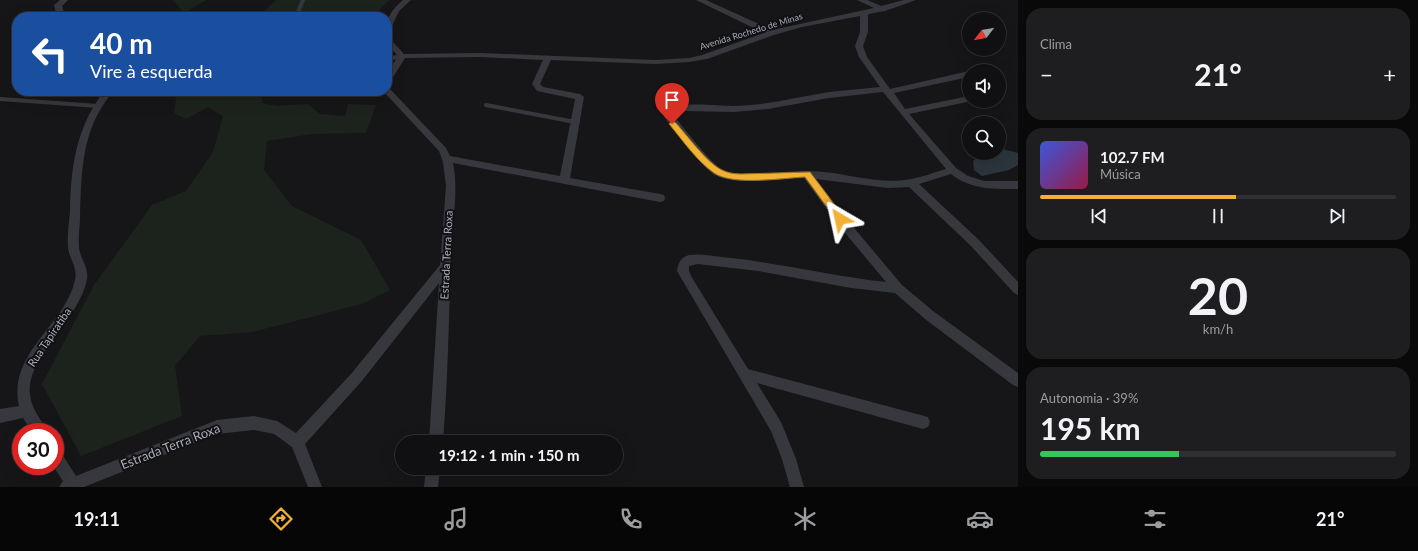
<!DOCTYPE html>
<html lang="pt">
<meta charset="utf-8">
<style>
body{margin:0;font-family:Lato,sans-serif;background:#1e1e20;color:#f1f3f6;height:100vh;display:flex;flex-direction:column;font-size:15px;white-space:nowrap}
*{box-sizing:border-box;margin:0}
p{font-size:13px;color:#9c9d9f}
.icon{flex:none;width:22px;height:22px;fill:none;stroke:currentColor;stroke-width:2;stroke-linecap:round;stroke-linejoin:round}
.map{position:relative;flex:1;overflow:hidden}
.panel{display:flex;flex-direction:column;gap:8px;padding:8px;background:#09090a;width:400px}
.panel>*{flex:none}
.top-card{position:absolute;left:12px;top:12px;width:380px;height:84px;border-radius:16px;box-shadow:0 4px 16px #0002,0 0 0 1px #303032;background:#1a4fa0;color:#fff;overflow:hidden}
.needle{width:26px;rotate:239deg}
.controls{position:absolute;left:962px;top:12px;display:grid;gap:8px}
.controls a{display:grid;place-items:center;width:44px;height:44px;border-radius:50%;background:#101012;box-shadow:0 4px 16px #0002,0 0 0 1px #303032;font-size:20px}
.speed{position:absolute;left:12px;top:423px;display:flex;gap:8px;font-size:20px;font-weight:700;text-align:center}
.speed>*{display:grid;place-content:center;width:52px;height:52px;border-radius:50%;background:#101012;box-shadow:0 4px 16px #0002,0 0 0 1px #303032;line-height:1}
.speed .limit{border:6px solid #d22;background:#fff;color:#111}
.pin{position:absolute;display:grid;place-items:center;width:34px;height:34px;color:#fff;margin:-41px -17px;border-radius:50% 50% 50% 0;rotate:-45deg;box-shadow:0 0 4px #0007}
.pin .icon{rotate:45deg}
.me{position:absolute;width:44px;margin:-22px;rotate:324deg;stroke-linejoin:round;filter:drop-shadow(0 0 3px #0008)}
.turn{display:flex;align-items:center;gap:14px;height:84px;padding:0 12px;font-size:18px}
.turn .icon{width:52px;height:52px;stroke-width:2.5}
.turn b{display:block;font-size:28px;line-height:34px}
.big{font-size:30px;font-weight:700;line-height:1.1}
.panel .card{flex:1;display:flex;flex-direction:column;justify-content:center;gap:6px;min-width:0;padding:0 14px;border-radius:16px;background:#1e1e20}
.panel .dial{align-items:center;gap:0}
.dial b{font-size:52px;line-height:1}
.song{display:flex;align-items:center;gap:12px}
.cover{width:48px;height:48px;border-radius:6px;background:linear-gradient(135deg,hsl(230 70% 55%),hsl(340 70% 35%))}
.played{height:4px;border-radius:2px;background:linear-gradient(90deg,#f2b134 55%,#303032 55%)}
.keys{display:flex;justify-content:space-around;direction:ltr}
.heat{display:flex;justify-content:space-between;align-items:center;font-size:22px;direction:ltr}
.charge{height:6px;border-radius:3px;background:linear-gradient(90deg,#34c759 39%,#303032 0)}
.trip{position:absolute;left:395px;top:435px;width:228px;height:40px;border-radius:20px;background:#101012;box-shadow:0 4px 16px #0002,0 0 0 1px #303032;font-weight:700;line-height:40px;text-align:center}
.dock{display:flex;height:64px;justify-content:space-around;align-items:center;background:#060607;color:#9c9d9f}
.dock .icon{width:28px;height:28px}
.dock .selected{color:#f2b134}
.dock b{font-size:18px;color:#f1f3f6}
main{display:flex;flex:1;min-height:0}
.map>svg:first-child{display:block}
.green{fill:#1c231d}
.water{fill:#2c353c}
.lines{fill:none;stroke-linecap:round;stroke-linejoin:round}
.service{stroke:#37383d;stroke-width:4}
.minor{fill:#37383d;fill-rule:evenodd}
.route{fill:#f2b134;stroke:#9d7322}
.labels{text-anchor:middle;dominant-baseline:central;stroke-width:4;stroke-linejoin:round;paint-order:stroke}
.far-street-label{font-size:9px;fill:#a8adb8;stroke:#111113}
.street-label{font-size:11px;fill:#a8adb8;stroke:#111113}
.near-street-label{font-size:13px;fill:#a8adb8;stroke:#111113}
</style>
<main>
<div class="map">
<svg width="1018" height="487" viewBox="0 0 1018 487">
<rect width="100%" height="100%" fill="#161618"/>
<g class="green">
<path d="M173 0H206L184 13Z"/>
<path d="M276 0H389L372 17H258Z"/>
<path d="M177 91H261L262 103 277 106 308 104 320 114 345 116 348 104 376 105 366 133 312 134 267 141 264 170 292 206 361 240 390 290 362 304 252 332 200 336 175 366 182 416 81 456 42 384 94 285 152 205 186 191 213 152 223 116 208 107 186 119 174 113Z"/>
</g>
<path class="water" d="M999 148 1018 153V165L1009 170 982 176 974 170 973 161 984 153H999Z"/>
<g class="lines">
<g class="service">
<path d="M296 17 303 0"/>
<path d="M387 59 402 56"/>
<path d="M0 99 98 106"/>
<path d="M486 105 575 122"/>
</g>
<g class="minor">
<path d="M60 0H68L62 6 65 17H57L54 5Z"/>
<path d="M403 0H411L399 11 391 28 387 30C387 15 392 10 403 0Z"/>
<path d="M696 0H706L772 30 874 8 857 0H867L881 6 904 0H916L885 11 868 14V32L863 46 867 57 890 89 969 71V77L894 93 905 109 969 96V101H972L909 114 956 168 968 176 984 181H1018V189C994 189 971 190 951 174L919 184 979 240 1018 282V295L1014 293 971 246 909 187 888 188 816 179 844 216 902 285 933 311 1018 373V387L1013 385 925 319 895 293 851 288 758 271 698 264 689 266V271L691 276 748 369 928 417 930 422 928 427 923 429 757 383 781 422 796 459 804 487H790L782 459 771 431 677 271C678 263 681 257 689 255 702 253 718 257 732 258 783 264 834 276 886 282L836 222 804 178C780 179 736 186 715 175 705 170 672 128 664 117L665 113C674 100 716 106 732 106 765 106 797 97 829 92 846 90 863 89 880 87L859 57 855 46 860 32V16L802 27 774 35 707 59 689 62 655 64 551 60 540 84 543 87 580 94 584 97 570 178 660 194 664 195 665 198 664 201 660 202 453 163C459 193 452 222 451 251 449 315 448 378 443 442H429L439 283 361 382 305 444 322 487H308L292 447 274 434 254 430 217 434 84 487H59L63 481 53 466H55V449L60 451 76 476 217 420 254 416 277 421 296 433 351 374 440 265 446 186 443 162 439 151 383 91H387V88L390 89 446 148 450 156 560 176 575 99 537 91 532 84 543 60 480 57 405 58 390 82 387 83V73L398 56 387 44V35H390L393 42 404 54 480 53 655 60 689 58 702 55 764 33ZM883 92 946 169C935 172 923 177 911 179 876 186 840 170 805 171 784 171 741 178 723 170 711 164 684 128 674 116L673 114 681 111 734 112 768 109 829 98Z"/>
<path d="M104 91H113C106 101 99 110 94 122 81 151 81 186 80 217 80 227 78 237 79 247 80 259 89 267 87 279 80 319 25 358 30 394 31 409 41 418 47 432H32L23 418 0 423V409L19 406C7 353 65 326 75 280 78 267 69 259 68 247 67 236 69 223 70 211 71 166 76 128 104 91Z"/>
<path d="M426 468H440L438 487H424Z"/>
</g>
</g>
<path class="route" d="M672 121 675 122C687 135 707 163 722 170 728 173 734 174 741 174L810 172 843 216 845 219 843 221H837L805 177C782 178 733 186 714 173 697 161 683 141 670 125L669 124Z"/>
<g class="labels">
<g class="far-street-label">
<text transform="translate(751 31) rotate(-17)">Avenida Rochedo de Minas</text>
</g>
<g class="street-label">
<text transform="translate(446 255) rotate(-87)">Estrada Terra Roxa</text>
<text transform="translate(49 337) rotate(-56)">Rua Tapiratiba</text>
</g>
<g class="near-street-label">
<text transform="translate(170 446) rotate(-21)">Estrada Terra Roxa</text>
</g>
</g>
</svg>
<div class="controls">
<a><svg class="needle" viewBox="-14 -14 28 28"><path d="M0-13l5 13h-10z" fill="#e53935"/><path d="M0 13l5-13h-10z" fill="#9c9d9f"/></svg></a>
<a><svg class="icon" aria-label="sound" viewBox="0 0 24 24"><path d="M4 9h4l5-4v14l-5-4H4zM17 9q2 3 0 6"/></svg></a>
<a><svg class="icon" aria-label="search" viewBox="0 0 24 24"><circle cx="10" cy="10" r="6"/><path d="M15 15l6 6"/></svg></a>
</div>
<div class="speed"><div class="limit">30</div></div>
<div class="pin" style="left:672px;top:124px;background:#d93025"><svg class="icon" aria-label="arrive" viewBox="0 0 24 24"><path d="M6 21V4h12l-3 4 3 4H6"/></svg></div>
<svg class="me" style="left:840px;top:219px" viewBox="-20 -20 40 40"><path d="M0-17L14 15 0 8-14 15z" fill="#f2b134" stroke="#fff" stroke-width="4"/></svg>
<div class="trip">19:12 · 1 min · 150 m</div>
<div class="top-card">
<div class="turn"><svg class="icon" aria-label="left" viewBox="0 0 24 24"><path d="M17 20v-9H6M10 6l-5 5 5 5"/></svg><div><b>40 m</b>Vire à esquerda</div></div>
</div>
</div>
<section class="panel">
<div class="card"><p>Clima</p>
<div class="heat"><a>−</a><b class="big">21°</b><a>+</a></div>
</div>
<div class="card">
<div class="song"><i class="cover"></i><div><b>102.7 FM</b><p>Música</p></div></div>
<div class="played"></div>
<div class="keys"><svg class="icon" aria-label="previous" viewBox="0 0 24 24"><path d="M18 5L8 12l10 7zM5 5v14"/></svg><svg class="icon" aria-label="pause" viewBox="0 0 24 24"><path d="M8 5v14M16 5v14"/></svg><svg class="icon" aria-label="next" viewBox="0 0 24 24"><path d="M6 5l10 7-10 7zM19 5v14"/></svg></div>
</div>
<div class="card dial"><b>20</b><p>km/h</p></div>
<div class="card"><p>Autonomia · 39%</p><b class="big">195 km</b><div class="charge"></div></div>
</section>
</main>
<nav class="dock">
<b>19:11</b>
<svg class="icon selected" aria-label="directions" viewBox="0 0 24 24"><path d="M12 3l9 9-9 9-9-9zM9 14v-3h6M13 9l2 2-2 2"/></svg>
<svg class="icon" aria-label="music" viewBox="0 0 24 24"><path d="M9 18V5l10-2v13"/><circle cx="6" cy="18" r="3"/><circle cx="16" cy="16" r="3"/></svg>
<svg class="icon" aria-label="phone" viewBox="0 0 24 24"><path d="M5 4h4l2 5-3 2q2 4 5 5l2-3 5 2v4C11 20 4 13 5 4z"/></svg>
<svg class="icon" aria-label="climate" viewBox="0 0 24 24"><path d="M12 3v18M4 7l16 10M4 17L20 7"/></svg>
<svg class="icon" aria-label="car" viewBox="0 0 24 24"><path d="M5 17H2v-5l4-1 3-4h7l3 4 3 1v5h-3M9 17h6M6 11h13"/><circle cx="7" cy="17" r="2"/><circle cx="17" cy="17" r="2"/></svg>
<svg class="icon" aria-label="filters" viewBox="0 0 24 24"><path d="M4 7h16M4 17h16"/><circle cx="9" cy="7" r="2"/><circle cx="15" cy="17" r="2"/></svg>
<b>21°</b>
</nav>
